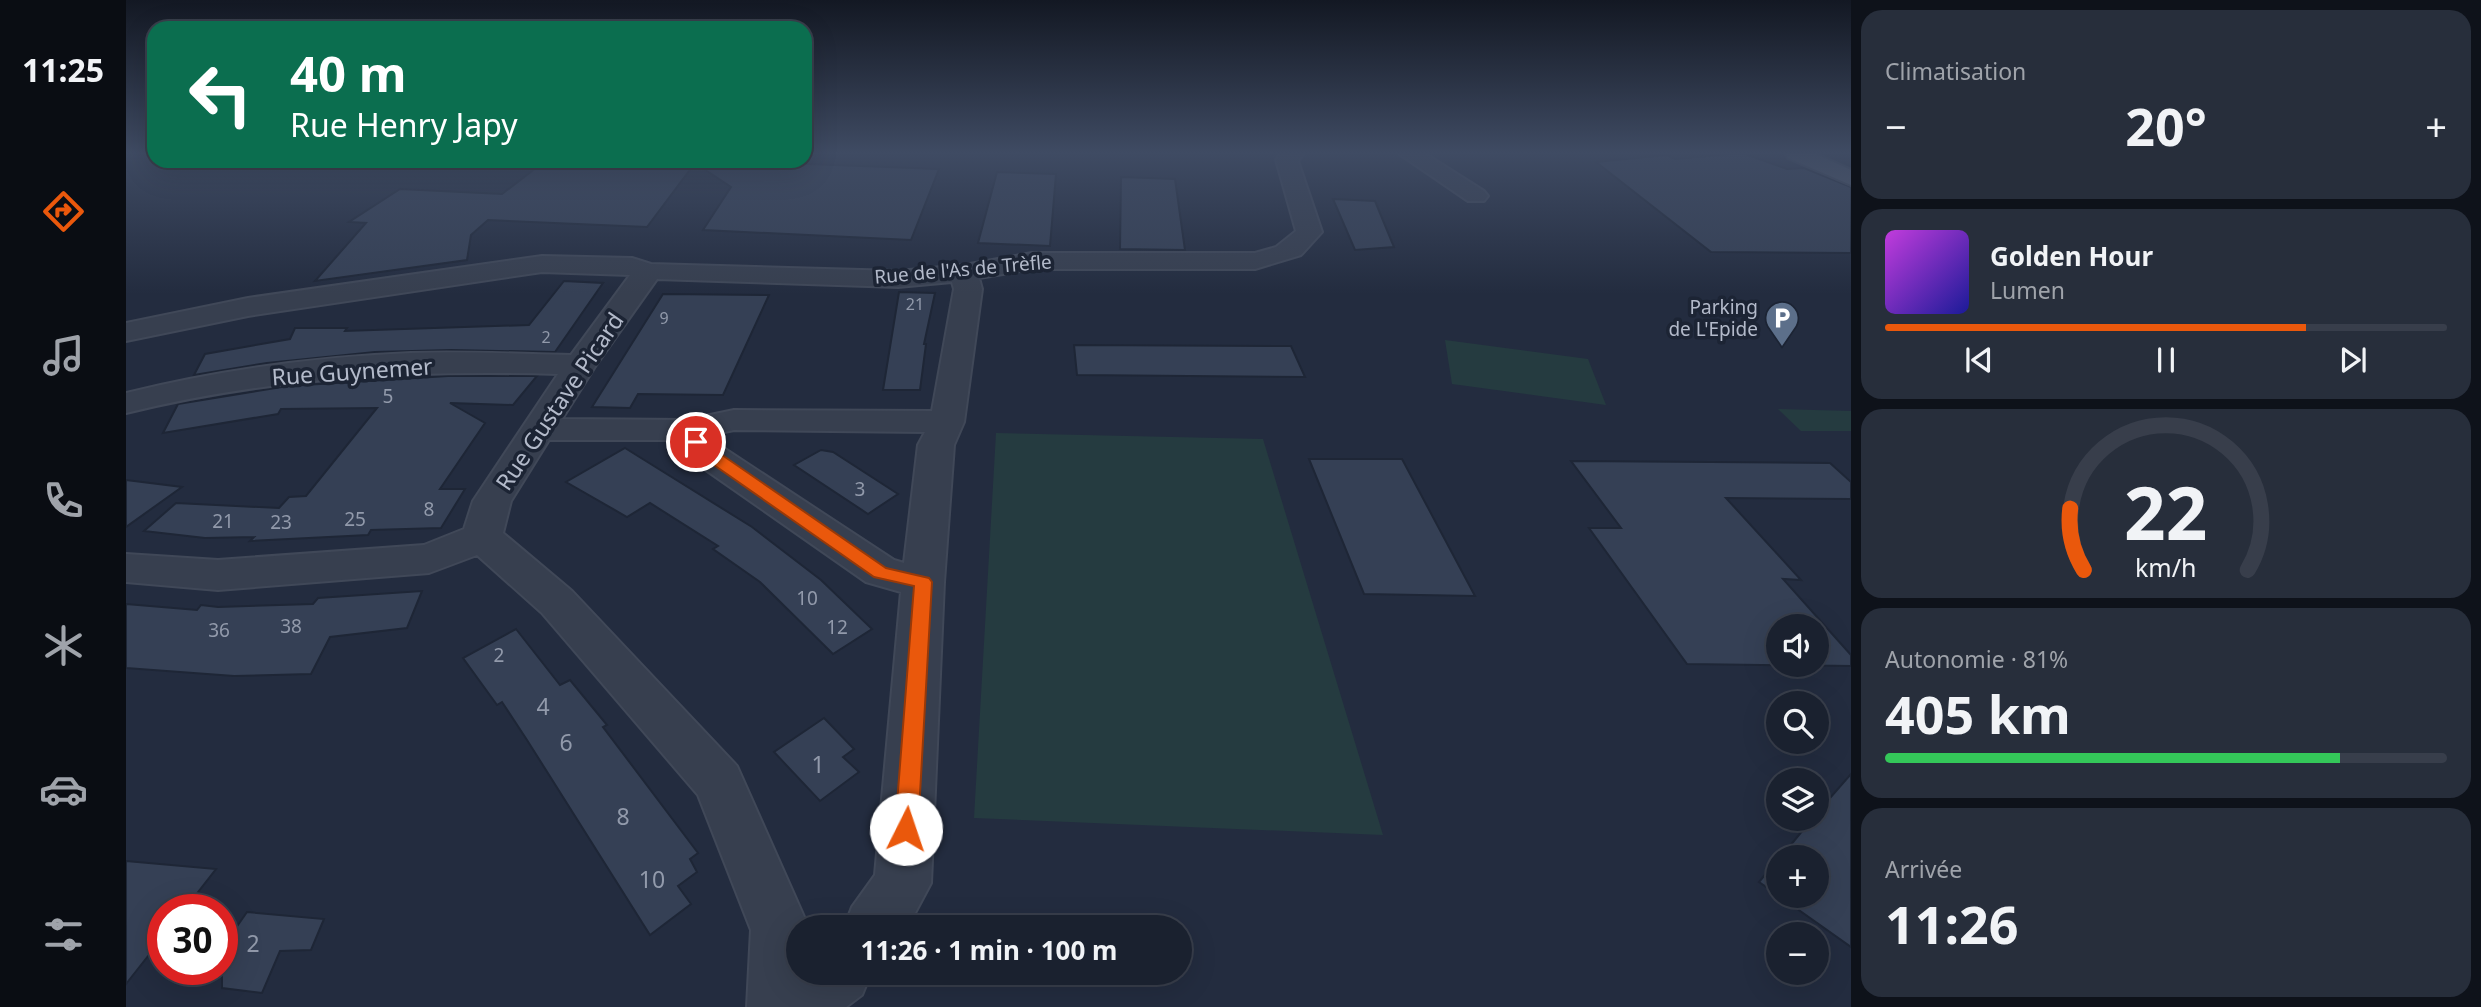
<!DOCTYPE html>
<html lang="fr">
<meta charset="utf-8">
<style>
body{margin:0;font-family:"Noto Sans",sans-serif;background:#272e3b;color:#f1f3f6;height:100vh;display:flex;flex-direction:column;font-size:26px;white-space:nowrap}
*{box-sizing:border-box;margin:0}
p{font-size:23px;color:#9fa3aa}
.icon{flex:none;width:38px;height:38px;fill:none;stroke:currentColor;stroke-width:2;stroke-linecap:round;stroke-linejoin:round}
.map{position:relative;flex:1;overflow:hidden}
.side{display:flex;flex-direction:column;gap:10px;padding:10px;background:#0e121a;width:630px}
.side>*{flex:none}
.top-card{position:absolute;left:21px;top:21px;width:665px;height:147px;border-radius:21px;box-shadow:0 7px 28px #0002,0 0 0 2px #383e4b;background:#0b6e4f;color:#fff;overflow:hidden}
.buttons{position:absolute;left:1640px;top:614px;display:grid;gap:14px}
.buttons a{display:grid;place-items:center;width:63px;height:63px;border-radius:50%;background:#1a212f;box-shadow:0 7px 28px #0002,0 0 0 2px #383e4b;font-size:35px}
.speed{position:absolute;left:21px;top:894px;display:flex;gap:14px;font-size:35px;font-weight:700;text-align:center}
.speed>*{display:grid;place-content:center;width:91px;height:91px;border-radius:50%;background:#1a212f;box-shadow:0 7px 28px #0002,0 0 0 2px #383e4b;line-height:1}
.speed .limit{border:10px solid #d22;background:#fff;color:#111}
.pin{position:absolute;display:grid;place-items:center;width:60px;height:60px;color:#fff;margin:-30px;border:4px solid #fff;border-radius:50%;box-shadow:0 2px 7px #0007}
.me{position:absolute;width:77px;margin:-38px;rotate:4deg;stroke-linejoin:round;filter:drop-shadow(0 0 5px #0008)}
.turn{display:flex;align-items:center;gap:24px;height:147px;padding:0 28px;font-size:32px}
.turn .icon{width:91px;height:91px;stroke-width:2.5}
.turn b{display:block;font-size:49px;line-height:60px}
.big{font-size:52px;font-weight:700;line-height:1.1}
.side .card{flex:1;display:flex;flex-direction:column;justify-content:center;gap:10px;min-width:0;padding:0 24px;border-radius:21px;background:#272e3b}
.side .dial{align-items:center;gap:0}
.dial svg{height:182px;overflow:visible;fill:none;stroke:#383e4b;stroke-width:7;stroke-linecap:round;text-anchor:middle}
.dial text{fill:#f1f3f6;stroke:none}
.song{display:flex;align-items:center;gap:21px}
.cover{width:84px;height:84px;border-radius:10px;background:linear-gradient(135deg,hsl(290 70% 55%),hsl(240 70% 35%))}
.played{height:7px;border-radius:4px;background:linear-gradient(90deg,#ea580c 75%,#383e4b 75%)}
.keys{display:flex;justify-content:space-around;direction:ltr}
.heat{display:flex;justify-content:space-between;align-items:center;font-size:38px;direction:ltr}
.charge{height:10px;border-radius:5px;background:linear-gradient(90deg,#34c759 81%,#383e4b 0)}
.trip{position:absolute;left:660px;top:915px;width:406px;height:70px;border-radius:35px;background:#1a212f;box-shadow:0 7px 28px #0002,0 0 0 2px #383e4b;font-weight:700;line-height:70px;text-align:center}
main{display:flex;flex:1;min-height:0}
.menu{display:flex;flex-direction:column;width:126px;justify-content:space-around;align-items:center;background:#0a0d13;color:#9fa3aa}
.menu .icon{width:49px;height:49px}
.menu .selected{color:#ea580c}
.menu b{font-size:32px;color:#f1f3f6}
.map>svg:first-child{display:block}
.green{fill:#253b40}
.building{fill:#354055;stroke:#1e2636;stroke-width:2;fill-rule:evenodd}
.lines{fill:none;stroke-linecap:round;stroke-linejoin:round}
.street-casing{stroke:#404858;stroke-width:4}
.primary-casing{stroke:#404858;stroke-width:4}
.street{fill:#373f4f;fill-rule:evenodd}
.primary{fill:#555e6f;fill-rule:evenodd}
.route{fill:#ea580c;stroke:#983908;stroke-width:2}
.labels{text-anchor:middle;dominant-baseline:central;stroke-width:7;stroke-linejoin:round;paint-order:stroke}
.far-number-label{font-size:16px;fill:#929aab}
.far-street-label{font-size:19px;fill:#b3baca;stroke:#1c2434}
.far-poi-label{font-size:19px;fill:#b3baca;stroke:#1c2434;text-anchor:end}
.number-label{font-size:19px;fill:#929aab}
.street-label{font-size:23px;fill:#b3baca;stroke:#1c2434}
.near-number-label{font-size:23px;fill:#929aab}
</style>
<main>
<nav class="menu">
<b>11:25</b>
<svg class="icon selected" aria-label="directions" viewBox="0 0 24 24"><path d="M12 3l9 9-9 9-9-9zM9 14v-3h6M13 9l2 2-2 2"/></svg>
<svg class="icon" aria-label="music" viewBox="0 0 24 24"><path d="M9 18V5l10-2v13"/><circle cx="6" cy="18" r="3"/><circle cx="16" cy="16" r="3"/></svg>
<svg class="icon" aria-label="phone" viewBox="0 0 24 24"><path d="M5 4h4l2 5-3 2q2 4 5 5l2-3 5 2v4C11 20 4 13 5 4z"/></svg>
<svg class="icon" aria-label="climate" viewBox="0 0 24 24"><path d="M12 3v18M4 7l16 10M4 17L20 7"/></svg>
<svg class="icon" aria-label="car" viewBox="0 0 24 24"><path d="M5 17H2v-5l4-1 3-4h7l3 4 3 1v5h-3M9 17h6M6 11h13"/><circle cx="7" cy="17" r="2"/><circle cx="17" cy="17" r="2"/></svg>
<svg class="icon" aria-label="filters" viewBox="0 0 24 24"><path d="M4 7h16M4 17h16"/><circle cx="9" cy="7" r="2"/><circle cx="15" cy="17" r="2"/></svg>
</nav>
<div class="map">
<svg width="1725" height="1007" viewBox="0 0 1725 1007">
<rect width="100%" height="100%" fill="#232c3f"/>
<g class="green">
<path d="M1319 340 1462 359 1480 405 1326 384Z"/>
<path d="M1652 409 1725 411V431H1675Z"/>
<path d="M870 433 1137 439 1257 835 848 818Z"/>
</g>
<g class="building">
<path d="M1616 153 1661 169 1678 168 1725 187V253L1585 252 1470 162 1541 155 1549 159Z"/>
<path d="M419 161H603L813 169 785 240 577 230 605 187 569 163 521 227 362 220 345 235 341 260 189 281 240 223 223 222 274 189 376 194Z"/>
<path d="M871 172 930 174 924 246 852 243Z"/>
<path d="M995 177 1049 179 1059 250 994 249Z"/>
<path d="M1207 199 1249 201 1268 247 1229 250Z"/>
<path d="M438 281 477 283 429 352 325 350 249 352 141 363 68 375 79 354 164 339 169 328H221L219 331 403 325Z"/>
<path d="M773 292 809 293 798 344H800L794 390H757Z"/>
<path d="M537 294 643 295 597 395 512 394 504 408 466 407Z"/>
<path d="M948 345 1165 346 1179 377 951 375Z"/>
<path d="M322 376H411L387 405 324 403 359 423 314 489H339L315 528 245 530 242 535 124 541 128 537 79 538 18 531 50 503 153 508 163 497 180 496 251 408 155 409 152 414 37 433 52 404 162 386Z"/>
<path d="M499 448 626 527 695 580 746 629 707 654 634 582 587 549 592 546 524 503 501 517 440 482Z"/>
<path d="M695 450 707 452 772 494 742 514 668 465Z"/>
<path d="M1183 459H1276L1349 596 1238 594Z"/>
<path d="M1445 461 1704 463 1725 482V499L1600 498 1675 580 1657 579 1725 655V666L1561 664 1463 528H1495ZM1652 626H1690V665H1652Z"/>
<path d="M0 480 56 487 0 527Z"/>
<path d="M296 591 281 628 204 637 185 674 108 676 0 668V604L71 610 75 605 92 607 187 604 192 598Z"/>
<path d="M390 629 434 685 444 680 481 725 477 727 572 853 564 859 571 872 552 886 565 904 524 935 401 740 376 702 371 705 337 658Z"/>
<path d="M698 718 728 749 717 757 733 772 694 801 648 752Z"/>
<path d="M1725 774V947L1653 896H1690V858H1654L1686 819H1690V814Z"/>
<path d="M1652 859V895L1633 882Z"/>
<path d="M0 861 90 869 58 910H37V937L0 984Z"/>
<path d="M121 912 198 919 185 950 154 951 136 993 96 988V948Z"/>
</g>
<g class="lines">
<defs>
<g id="street">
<path d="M1155 153H1178L1172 161 1196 232 1175 255 1129 269H906L853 278 856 289 838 422 828 445 818 582 805 883 781 928H718L726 907 749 875 775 592 740 582 567 461 550 440H423L385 501 377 533 446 591 611 766 683 928H672V973H745L736 995 720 1007H621L625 930 572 795 416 613 351 555 303 573 92 590 0 582V554L92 560 298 545 338 529 347 501 432 374C282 370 146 377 0 413V393C93 370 189 357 285 353 338 351 392 354 445 355L504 275 416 272 122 316 0 341V323L122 298 416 256 506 258 525 264 772 271 838 265 906 253H1129L1150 247 1170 231 1150 160ZM531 279 772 287 826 282 828 289 806 411 608 410 560 420 436 419 470 365ZM608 430 799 432 792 445 778 563 768 560 593 445 584 435Z"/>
<path d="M1272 153H1298L1358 191 1362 196 1358 201H1342Z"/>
</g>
<path id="primary" d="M1659 153H1688L1725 170V185L1662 158Z"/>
</defs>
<use href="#street" class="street-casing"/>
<use href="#primary" class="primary-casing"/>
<use href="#street" class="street"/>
<use href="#primary" class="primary"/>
</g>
<linearGradient id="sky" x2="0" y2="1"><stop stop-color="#131823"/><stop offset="0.52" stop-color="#3f4b63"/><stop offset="1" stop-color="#3f4b63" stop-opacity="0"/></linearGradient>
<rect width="1725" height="294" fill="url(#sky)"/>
<path class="route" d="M570 437 760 568 803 578 806 582 792 829 788 836 780 839 773 836 769 829 788 586 748 577 575 456 563 442Z"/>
<defs>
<symbol id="parking-pin" viewBox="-11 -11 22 30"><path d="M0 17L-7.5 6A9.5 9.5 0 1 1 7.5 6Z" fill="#5c6f8a" stroke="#1c2434"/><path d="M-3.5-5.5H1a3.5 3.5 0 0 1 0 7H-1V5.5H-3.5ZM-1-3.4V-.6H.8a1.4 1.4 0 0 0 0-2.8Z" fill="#fff"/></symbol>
</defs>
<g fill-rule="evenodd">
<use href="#parking-pin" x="1637" y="299" width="38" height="52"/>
</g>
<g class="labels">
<g class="far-number-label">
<text x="789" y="304">21</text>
<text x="538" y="318">9</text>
<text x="420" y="337">2</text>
</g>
<g class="far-street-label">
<text transform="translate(837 269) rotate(-5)">Rue de l'As de Trèfle</text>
</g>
<g class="far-poi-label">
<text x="1632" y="307">Parking<tspan x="1632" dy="22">de L'Epide</tspan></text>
</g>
<g class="number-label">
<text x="262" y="396">5</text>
<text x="734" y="489">3</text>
<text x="303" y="509">8</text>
<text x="229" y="519">25</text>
<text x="97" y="521">21</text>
<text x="155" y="522">23</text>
<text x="681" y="598">10</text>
<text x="165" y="626">38</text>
<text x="711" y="627">12</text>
<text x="93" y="630">36</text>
<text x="373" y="655">2</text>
</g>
<g class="street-label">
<text transform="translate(226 371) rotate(-4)">Rue Guynemer</text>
<text transform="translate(433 401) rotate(-56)">Rue Gustave Picard</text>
</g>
<g class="near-number-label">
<text x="417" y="706">4</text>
<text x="440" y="742">6</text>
<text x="692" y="764">1</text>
<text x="497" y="816">8</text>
<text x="526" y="879">10</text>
<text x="127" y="943">2</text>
</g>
</g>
</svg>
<div class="buttons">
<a><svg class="icon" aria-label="sound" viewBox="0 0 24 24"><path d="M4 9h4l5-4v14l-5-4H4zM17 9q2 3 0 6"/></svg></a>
<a><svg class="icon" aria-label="search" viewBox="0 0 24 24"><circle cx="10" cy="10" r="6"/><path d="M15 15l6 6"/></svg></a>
<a><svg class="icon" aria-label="layers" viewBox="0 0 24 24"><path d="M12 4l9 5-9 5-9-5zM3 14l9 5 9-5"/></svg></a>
<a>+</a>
<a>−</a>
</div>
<div class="speed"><div class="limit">30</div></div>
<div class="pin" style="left:570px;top:442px;background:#d93025"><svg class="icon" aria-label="arrive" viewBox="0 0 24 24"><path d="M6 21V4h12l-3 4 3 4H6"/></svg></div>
<svg class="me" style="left:780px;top:829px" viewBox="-20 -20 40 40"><circle r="19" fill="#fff"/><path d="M0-13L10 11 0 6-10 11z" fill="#ea580c"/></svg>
<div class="trip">11:26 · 1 min · 100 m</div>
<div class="top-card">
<div class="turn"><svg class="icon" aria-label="left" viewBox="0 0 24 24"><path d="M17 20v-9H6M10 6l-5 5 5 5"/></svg><div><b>40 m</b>Rue Henry Japy</div></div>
</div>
</div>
<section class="side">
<div class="card"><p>Climatisation</p>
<div class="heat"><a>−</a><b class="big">20°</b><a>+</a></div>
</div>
<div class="card">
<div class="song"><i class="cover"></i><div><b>Golden Hour</b><p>Lumen</p></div></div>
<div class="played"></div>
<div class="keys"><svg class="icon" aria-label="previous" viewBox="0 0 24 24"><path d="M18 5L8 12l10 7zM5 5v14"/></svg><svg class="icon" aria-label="pause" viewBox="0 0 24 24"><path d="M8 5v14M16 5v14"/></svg><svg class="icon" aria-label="next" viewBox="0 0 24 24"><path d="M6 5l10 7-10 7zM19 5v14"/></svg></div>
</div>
<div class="card dial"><svg viewBox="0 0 100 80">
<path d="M14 69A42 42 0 1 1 86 69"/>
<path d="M14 69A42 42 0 0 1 8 42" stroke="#ea580c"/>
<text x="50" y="56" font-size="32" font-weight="700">22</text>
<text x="50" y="72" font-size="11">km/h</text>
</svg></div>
<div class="card"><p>Autonomie · 81%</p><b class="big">405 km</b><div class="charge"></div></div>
<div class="card"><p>Arrivée</p><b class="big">11:26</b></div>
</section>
</main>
